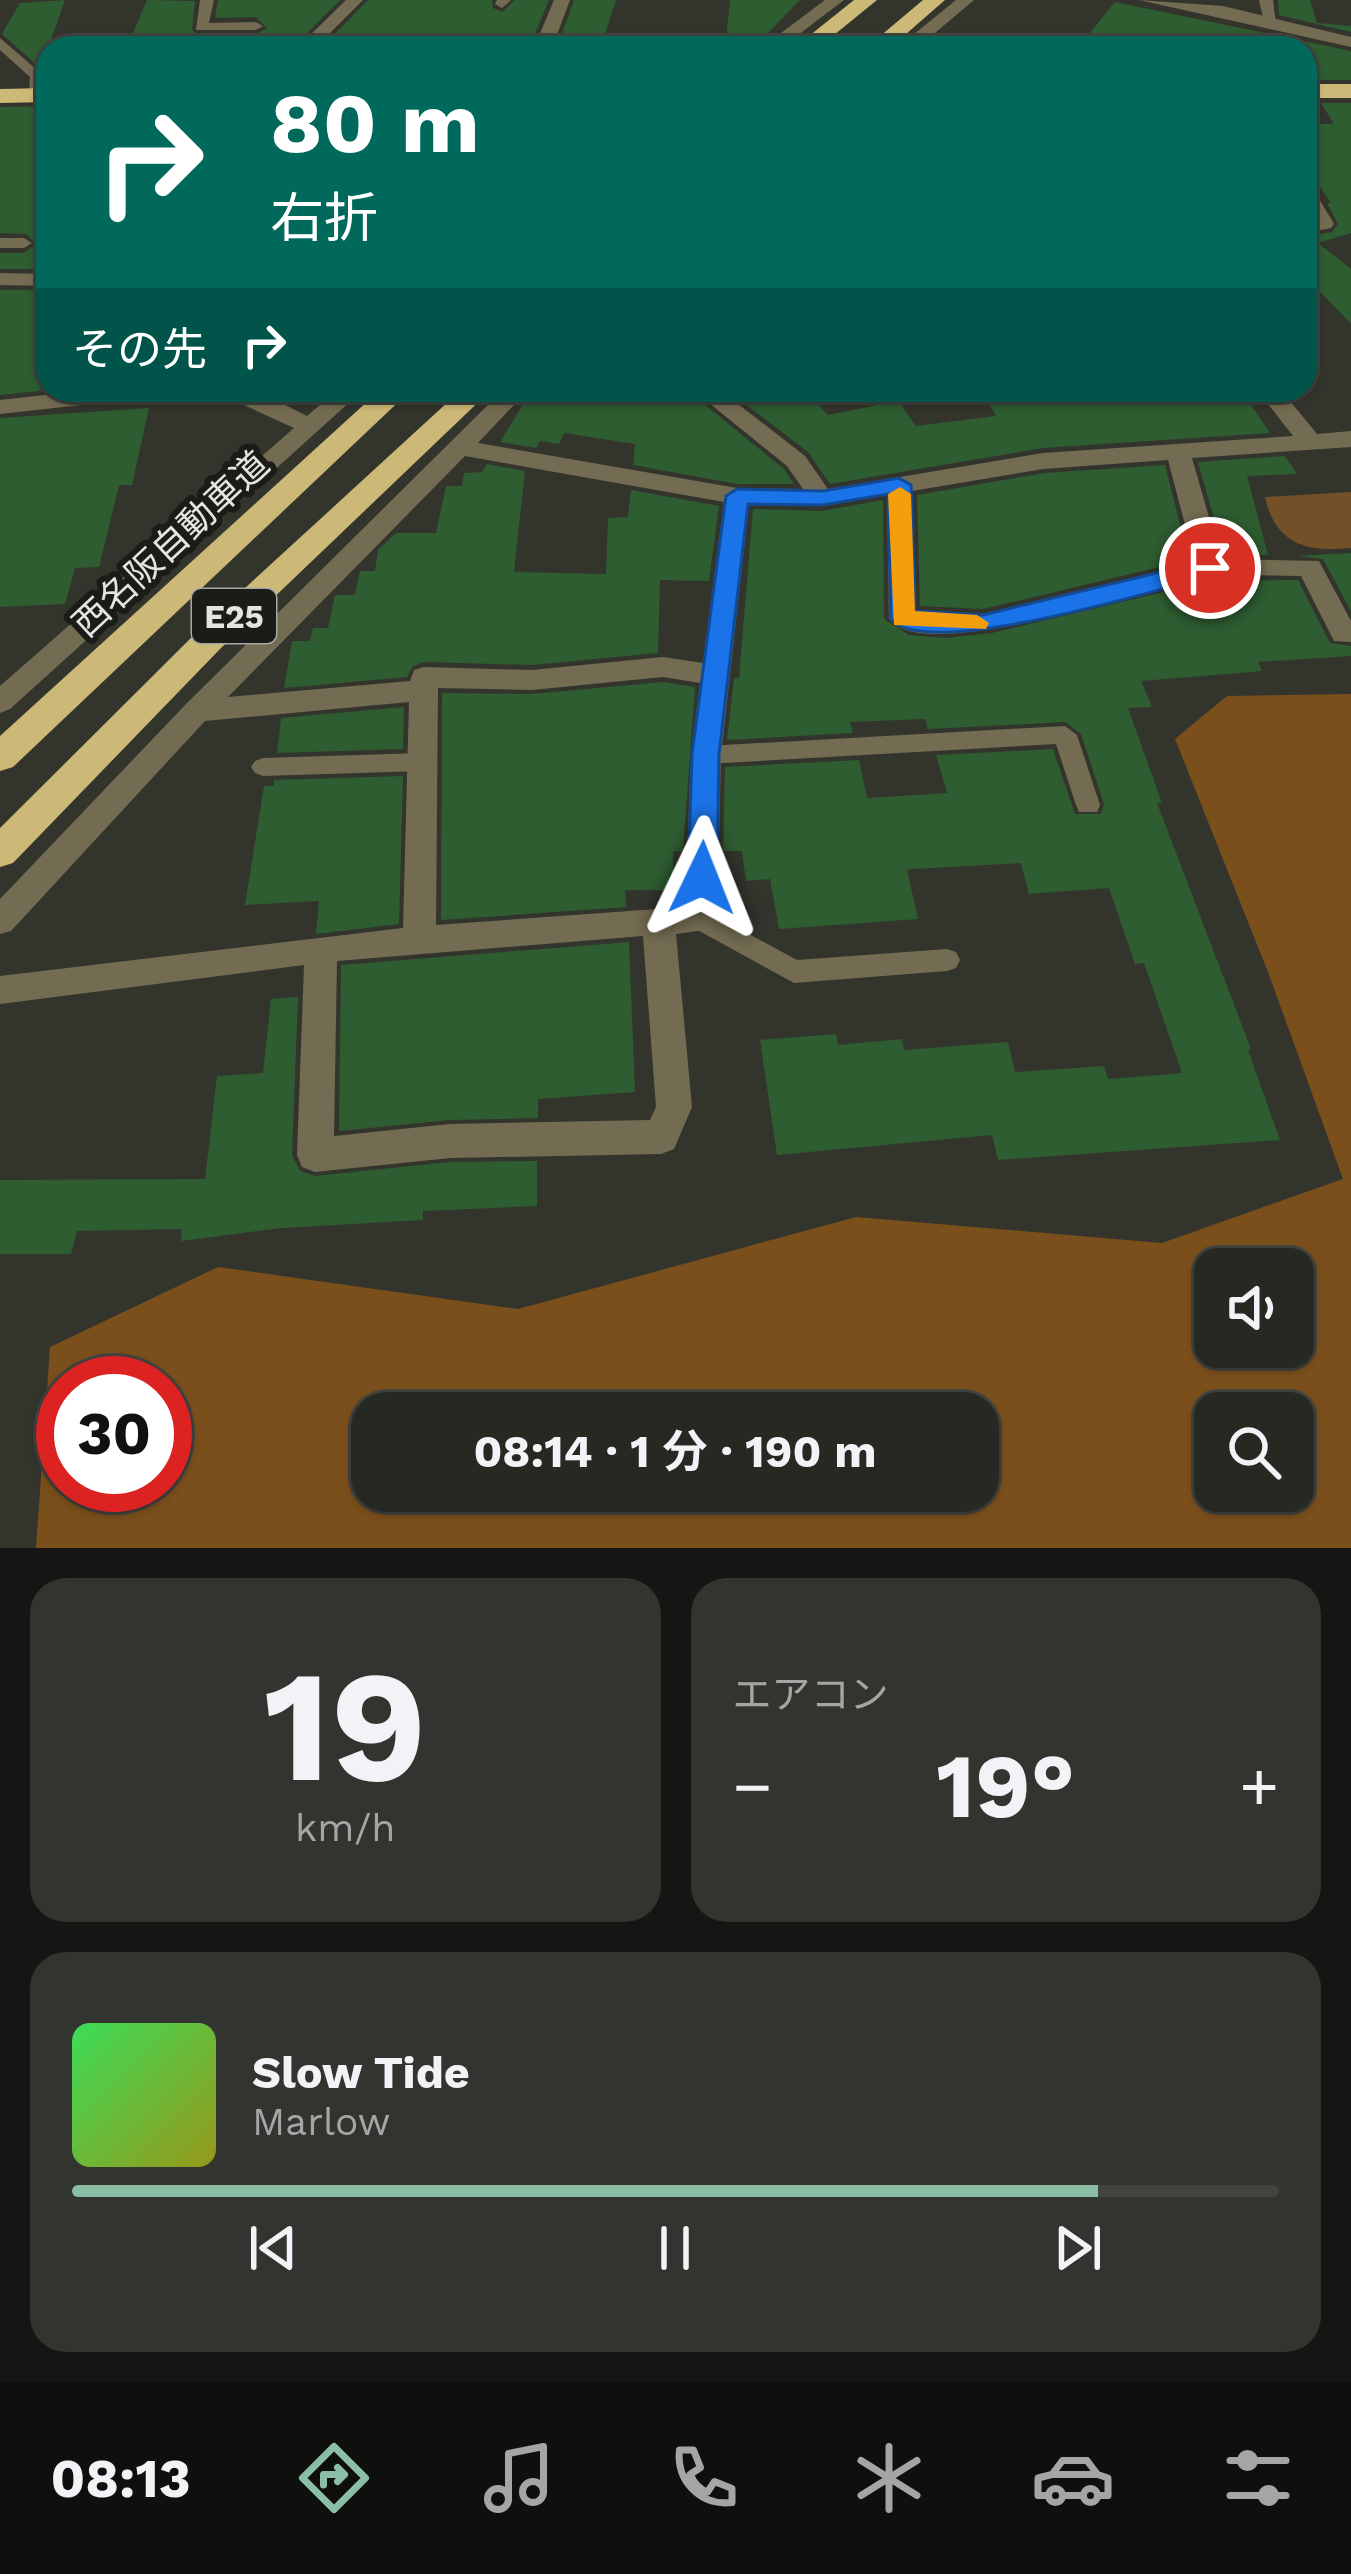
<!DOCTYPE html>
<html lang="ja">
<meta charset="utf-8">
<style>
body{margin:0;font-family:"Work Sans","Noto Sans JP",sans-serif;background:#32342f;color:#f1f3f6;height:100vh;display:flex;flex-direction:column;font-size:45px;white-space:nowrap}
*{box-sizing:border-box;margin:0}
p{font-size:39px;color:#a4a6a5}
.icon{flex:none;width:66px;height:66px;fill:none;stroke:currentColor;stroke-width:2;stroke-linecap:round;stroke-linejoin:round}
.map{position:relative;height:1548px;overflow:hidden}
.sheet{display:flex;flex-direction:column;gap:30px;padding:30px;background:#151613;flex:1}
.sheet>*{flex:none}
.banner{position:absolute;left:36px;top:36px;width:1281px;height:366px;border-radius:36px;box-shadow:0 3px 9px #0004,0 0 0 3px #424440;background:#00695c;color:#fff;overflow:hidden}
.tools{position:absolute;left:1194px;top:1248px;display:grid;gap:24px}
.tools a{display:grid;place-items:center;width:120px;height:120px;border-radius:24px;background:#262822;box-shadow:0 3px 9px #0004,0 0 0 3px #424440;font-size:60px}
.speed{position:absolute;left:36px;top:1356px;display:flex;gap:24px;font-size:60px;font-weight:700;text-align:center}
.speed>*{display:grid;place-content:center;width:156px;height:156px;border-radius:50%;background:#262822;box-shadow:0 3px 9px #0004,0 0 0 3px #424440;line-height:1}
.speed .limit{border:18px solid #d22;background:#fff;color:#111}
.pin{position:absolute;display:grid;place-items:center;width:102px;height:102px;color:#fff;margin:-51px;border:6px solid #fff;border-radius:50%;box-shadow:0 3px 12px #0007}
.me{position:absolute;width:132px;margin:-66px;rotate:2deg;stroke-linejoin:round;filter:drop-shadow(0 0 9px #0008)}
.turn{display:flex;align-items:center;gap:42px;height:252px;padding:0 36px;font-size:54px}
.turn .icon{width:156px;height:156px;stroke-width:2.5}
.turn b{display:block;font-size:84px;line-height:102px}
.then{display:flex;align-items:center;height:114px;padding:0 36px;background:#0003;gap:24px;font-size:45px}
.big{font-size:90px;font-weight:700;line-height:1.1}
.sheet .tile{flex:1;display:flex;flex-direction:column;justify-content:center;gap:18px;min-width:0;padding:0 42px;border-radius:36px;background:#32342f}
.sheet .dial{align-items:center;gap:0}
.dial b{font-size:156px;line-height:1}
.song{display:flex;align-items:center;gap:36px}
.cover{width:144px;height:144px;border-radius:18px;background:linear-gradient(135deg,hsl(130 70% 55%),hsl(60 70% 35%))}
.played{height:12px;border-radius:6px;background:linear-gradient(90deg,#8abfa5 85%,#424440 85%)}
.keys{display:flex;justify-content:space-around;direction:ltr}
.heat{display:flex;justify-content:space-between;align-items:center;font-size:66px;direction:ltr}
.sheet .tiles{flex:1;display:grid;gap:30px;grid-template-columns:1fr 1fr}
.tile:last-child{grid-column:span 2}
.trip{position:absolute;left:351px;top:1392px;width:648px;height:120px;border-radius:36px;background:#262822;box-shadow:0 3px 9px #0004,0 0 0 3px #424440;font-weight:700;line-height:120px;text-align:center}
.menu{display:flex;height:192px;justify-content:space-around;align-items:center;background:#0f100e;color:#a4a6a5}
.menu .icon{width:84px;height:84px}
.menu .selected{color:#8abfa5}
.menu b{font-size:54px;color:#f1f3f6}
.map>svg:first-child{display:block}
.green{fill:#745029}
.forest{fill:#7b4f1c;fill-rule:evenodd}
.building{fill:#2e5d31}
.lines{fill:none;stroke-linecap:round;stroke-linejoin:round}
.lane{fill:#746c52;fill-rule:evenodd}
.street{fill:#746c52;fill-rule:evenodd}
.highway{fill:#cdb977;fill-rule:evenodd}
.route{fill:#1a73e8;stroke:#114b97;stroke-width:3}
.slow{fill:#f59e0b}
.labels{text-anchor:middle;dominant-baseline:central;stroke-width:12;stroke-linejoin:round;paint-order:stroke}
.shield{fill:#1b1c18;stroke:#a7a9a4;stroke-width:3}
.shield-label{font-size:33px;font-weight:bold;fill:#e3e5e0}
.street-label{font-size:36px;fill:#e3e5e0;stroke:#1b1c18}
</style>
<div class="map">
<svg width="1351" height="1548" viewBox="0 0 1351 1548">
<rect width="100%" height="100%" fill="#33352d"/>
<path class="green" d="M1351 492V548C1308 552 1276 546 1265 497Z"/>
<path class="forest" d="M1351 694V1548H36L50 1347 218 1267 518 1309 856 1217 1162 1243 1343 1179 1268 972 1175 739 1227 696ZM1215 1269H1293V1347H1215ZM63 1383H165V1485H63ZM372 1413H978V1491H372ZM1215 1413H1293V1491H1215Z"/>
<g class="building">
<path d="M65 0 48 48V75L2 34 20 3Z"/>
<path d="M147 0 195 1 192 29 196 34H256L267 28 256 17 215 18 218 0H340L292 48H127Z"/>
<path d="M368 0H492L493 8 502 12 515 0H549L531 43 493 41 490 48H321Z"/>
<path d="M574 0H616L604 37H598L595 47 558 45Z"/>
<path d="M730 0H800L758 43 726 42Z"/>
<path d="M1278 0H1310L1317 23 1351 26V32L1279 15Z"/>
<path d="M1115 2 1351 51V80H1307L1305 48H1191L1086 38Z"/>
<path d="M1321 103H1351V233L1318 243 1351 269V324L1305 276V237L1332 232 1338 224 1327 203H1331L1305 165V124H1334Z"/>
<path d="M48 106V244L34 269H0V253H24L36 244 26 234 0 233V107Z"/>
<path d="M0 290H48V390L0 395Z"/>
<path d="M532 390 689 392 784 469 794 484H737L633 465 635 444 564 433 559 444 540 441 536 448 500 442Z"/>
<path d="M770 390H803L828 415 898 401 916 426 996 416 988 401 1001 399 996 390H1241L1270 433 1043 448 830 484 808 452 739 399Z"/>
<path d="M149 408 132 485H119L99 567 75 568 65 604 0 607V418Z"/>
<path d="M1285 456 1297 474 1247 476 1268 555H1224L1198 462Z"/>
<path d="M487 464 525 471 514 572 606 574 608 518 628 517 631 490 719 506 709 581 660 580 658 653 532 665 424 662 413 666 407 677 284 688 292 641H310L313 628H328L335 595H355L360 571H375L378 550 396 533H436L446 486H462L464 473 482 472Z"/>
<path d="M1165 465 1189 560 983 609 920 606 917 495 1044 473Z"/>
<path d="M883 500 884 619 909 635 946 638 992 633 1210 581 1298 580 1330 643 1351 646V656L1258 662 1262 671 1141 681 1152 707 1128 708 1162 803H1157L1251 1049 1248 1050 1280 1140 998 1160 992 1135 777 1155 760 1040 836 1034 838 1045 902 1039 904 1050 1008 1042 1015 1072 1104 1066 1108 1079 1182 1073 1144 963 1135 964 1109 888 1029 894 1021 863 911 869 907 870 918 919 779 929 770 879 746 881 742 851H723L725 767 859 760 867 798 947 793 936 755 1053 749 1075 814H1101L1104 804 1081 734 1065 722 928 729 925 719 850 722 853 733 727 740 734 678H739L753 509 822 511Z"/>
<path d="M1351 553V611L1323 559 1298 556Z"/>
<path d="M663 682 695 687 683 851H673V890H625L626 907 441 920 442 693 532 694Z"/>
<path d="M404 707 403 749 277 753 281 718Z"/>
<path d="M403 776 399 924 316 934 319 901 245 905 264 786H274V780Z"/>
<path d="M629 942 635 1092 538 1099V1118L450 1120 339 1131 341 965Z"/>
<path d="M298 997 292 1155 300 1171 315 1176 450 1162 537 1161V1206L423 1211V1220L282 1228 181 1241 182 1229 77 1231 71 1254H0V1180L205 1179 217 1076 263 1073 271 999Z"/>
</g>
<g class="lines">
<g class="lane">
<path d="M200 0H214L209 23 256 22 263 26 256 30H196Z"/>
<path d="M497 0H511L502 8 495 4Z"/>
<path d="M1259 0H1273L1276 25 1264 22Z"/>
<path d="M0 38 44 76 41 99 29 96 30 77 0 50Z"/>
<path d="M0 238H24L32 243 24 248H0Z"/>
<path d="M1065 726 1077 735 1100 805 1097 812H1079L1076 805 1056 744 706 764 694 755 706 746Z"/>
<path d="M422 753 434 762 422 771 263 776 255 773 251 767 255 761 263 758Z"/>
<path d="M701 908 797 960 947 949 956 952 960 960 956 968 947 971 794 983 692 927 688 919 692 911Z"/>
</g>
<g class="street">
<path d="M346 0H363L315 48H297Z"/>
<path d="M554 0H570L552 48H534Z"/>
<path d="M825 0H844L781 48H761Z"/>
<path d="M956 0H974L917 48H897Z"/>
<path d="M1139 0 1223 6 1351 37V47Z"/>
<path d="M1305 185 1312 187 1334 224 1331 228 1305 233V221L1311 220 1305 209Z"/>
<path d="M0 273 48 274V286L0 285Z"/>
<path d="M90 390H166L154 397 0 414V400Z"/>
<path d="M211 390H256L307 416 337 390H363L10 709 0 713V686L294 428Z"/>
<path d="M503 390H528L478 443 737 488 803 489 787 466 693 390H720L805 456 828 489 1043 453 1293 436 1257 390H1281L1317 434 1351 431V447L1192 458 1221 559 1319 561 1351 621V642L1334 641 1301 576C1271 576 1239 573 1209 577 1153 585 925 667 889 619L887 495 822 506 749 504 721 755 717 919 712 929 676 934 692 1107 674 1149 661 1154 450 1158 315 1172 302 1167 297 1155 304 965 0 1004V976L403 928 409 702 205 721 11 931 0 934V899L187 703ZM465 456 724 502 703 663 663 657 532 670 424 667 414 670 410 681 228 697ZM1168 460 1195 563 983 614 916 610 912 491 1043 469ZM663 677 700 683 691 755 685 907 436 925 438 688 532 690ZM643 936 656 1107 650 1120 450 1124 334 1136 337 961Z"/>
</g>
<g class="highway">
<path d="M854 0H877L818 48H794Z"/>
<path d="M923 0H945L890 48H866Z"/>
<rect x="1305" y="84" width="46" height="14"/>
<path d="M48 88V102L0 103V89Z"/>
<path d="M380 390H411L13 767 0 771V736Z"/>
<path d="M461 390H491L220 649 13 863 0 867V828L196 633Z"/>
</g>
</g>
<path class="route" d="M899 478 911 485 915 611 983 615 1210 560 1222 568 1210 576C1156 590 926 661 891 619L888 494 823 505 748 504 719 754 717 878 713 886H692L688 878 692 754 726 496 737 489 823 491Z"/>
<path class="slow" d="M900 487 911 494 915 611 977 615 989 623 986 629 894 625 888 494Z"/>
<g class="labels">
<rect class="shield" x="192" y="589" width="84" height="54" rx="9"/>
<g class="shield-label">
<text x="234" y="616">E25</text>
</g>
<g class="street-label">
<text transform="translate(171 544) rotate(-43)">西名阪自動車道</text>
</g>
</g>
</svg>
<div class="tools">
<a><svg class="icon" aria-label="sound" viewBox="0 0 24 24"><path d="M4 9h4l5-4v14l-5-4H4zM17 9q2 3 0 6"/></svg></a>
<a><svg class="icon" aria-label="search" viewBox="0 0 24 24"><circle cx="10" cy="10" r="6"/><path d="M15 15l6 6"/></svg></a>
</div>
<div class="speed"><div class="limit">30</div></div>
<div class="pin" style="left:1210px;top:568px;background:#d93025"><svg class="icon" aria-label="arrive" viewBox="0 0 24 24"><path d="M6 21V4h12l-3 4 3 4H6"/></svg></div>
<svg class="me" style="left:702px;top:878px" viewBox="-20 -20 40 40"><path d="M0-17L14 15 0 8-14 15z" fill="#1a73e8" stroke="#fff" stroke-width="4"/></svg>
<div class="trip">08:14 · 1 分 · 190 m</div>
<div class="banner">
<div class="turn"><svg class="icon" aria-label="right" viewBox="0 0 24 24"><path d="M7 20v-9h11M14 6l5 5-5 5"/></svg><div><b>80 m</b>右折</div></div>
<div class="then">その先<svg class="icon" aria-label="right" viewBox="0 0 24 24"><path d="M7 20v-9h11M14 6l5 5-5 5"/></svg></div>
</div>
</div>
<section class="sheet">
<div class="tiles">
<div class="tile dial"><b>19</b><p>km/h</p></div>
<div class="tile"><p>エアコン</p>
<div class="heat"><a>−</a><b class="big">19°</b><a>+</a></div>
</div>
<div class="tile">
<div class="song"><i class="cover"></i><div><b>Slow Tide</b><p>Marlow</p></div></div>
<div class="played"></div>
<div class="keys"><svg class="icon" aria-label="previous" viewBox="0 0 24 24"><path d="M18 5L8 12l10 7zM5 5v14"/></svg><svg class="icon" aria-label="pause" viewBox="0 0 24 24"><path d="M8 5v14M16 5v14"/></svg><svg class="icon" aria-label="next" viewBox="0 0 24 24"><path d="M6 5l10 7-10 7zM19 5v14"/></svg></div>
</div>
</div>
</section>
<nav class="menu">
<b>08:13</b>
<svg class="icon selected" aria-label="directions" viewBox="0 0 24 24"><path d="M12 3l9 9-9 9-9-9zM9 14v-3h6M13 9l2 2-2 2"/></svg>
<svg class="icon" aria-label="music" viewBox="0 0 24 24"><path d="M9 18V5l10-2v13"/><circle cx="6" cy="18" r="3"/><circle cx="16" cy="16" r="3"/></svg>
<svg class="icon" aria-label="phone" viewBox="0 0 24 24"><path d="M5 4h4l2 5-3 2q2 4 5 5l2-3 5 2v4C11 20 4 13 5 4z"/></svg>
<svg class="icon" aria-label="climate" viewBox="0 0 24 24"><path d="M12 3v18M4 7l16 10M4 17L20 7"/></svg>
<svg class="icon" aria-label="car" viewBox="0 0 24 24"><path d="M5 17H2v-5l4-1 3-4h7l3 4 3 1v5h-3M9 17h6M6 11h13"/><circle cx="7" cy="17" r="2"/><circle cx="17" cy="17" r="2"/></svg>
<svg class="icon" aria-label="filters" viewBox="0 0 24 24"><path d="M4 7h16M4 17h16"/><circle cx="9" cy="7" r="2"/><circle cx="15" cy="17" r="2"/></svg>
</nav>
